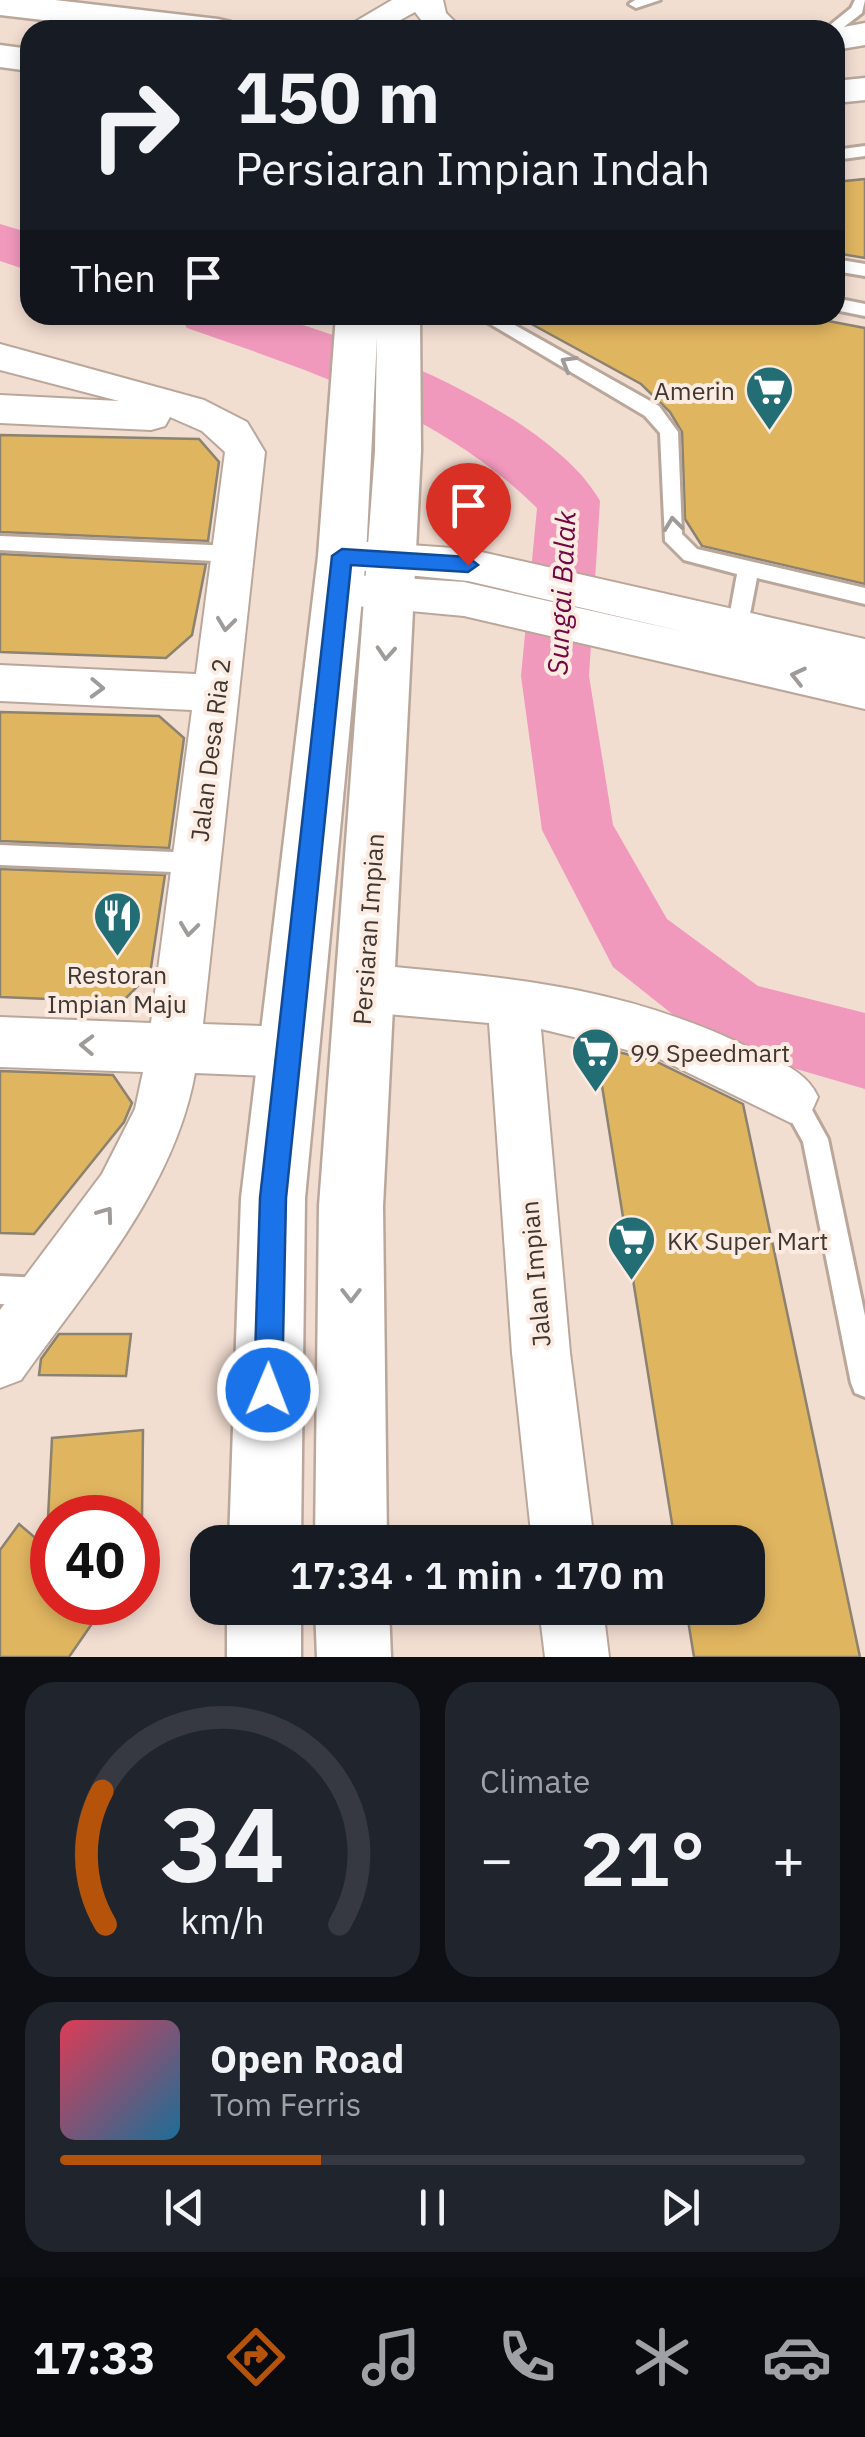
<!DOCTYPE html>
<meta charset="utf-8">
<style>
body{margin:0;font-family:"IBM Plex Sans",sans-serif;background:#20242c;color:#f1f3f6;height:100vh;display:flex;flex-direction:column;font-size:38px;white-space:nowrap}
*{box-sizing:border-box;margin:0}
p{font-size:32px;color:#9ea1a6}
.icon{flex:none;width:55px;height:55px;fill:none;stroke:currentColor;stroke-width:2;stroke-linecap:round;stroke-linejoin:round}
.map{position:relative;height:1657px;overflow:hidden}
.drawer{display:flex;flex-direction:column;gap:25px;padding:25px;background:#0d0f14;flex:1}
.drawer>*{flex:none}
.top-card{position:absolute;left:20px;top:20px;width:825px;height:305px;border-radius:30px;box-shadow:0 5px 15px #0003;background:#171b24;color:#f1f3f6;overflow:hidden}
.speed{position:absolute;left:30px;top:1495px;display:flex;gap:20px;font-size:50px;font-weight:700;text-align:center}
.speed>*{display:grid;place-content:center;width:130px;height:130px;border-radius:50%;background:#171b24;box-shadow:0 5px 15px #0003;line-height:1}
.speed .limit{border:15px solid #d22;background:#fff;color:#111}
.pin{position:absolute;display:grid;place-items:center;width:85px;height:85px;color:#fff;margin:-102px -42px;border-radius:50% 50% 50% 0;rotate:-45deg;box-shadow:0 0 10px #0007}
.pin .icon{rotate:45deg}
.me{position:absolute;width:110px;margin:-55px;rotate:1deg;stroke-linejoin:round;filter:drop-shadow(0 0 8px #0008)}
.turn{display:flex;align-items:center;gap:35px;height:210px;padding:0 50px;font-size:45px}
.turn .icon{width:130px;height:130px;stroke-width:2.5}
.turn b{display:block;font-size:70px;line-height:85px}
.then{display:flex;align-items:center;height:95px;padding:0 50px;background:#0003;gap:20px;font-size:38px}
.big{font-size:75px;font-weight:600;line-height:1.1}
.drawer .widget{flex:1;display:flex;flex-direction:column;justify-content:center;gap:15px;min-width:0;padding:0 35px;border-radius:30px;background:#20242c}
.drawer .dial{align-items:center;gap:0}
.dial svg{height:260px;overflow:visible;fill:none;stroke:#363941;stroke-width:7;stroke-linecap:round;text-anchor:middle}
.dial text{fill:#f1f3f6;stroke:none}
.song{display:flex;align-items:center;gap:30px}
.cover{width:120px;height:120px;border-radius:15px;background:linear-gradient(135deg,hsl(350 70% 55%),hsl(200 70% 35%))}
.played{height:10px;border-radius:5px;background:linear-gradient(90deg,#b45309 35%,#363941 35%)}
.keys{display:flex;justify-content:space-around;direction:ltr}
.heat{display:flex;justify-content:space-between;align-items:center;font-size:55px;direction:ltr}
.drawer .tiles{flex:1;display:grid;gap:25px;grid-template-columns:1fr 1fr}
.widget:last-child{grid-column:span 2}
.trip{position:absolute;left:190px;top:1525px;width:575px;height:100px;border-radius:30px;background:#171b24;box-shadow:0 5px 15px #0003;font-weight:600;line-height:100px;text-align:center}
.tabs{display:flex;height:160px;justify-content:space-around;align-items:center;background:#090b0e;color:#9ea1a6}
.tabs .icon{width:70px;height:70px}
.tabs .current{color:#b45309}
.tabs b{font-size:45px;color:#f1f3f6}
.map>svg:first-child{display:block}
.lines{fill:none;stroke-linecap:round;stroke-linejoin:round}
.river{fill:#f198bd;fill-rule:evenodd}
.building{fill:#e0b560;stroke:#8b8270;stroke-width:2.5}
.service-casing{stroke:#baa79b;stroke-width:6}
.minor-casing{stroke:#baa79b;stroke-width:4}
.tertiary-casing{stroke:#baa79b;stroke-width:5}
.motorway-casing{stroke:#baa79b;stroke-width:5}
.service{fill:#fff;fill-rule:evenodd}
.minor{fill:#fff;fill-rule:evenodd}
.tertiary{fill:#fff;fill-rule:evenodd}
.motorway{fill:#fff;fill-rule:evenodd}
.oneway{stroke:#9f9b98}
.route{fill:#1a73e8;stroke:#114b97;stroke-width:2.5}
.labels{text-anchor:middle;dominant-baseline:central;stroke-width:8;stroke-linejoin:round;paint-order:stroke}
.poi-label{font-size:25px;fill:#3f3732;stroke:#fcebe1;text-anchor:start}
.street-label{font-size:25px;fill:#3f3732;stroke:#fcebe1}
.water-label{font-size:28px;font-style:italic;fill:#710643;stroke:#fcebe1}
</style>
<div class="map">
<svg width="865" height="1657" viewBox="0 0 865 1657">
<rect width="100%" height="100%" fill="#f2ddd1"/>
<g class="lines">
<g class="river">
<path d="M0 224 30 233V271L0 261Z"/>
<path d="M179 315C207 315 243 309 271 316 364 340 552 415 600 501L589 676 613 825 667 919 758 986 865 1013V1089L710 1044 613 967 542 830 521 676 537 508C440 412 313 372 187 328Z"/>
</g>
</g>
<g class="building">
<path d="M865 179V258L835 253V182Z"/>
<path d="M515 315H797L865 328V584L702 546 685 519 682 432 670 412 641 384Z"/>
<path d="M0 435 199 439 219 462 208 541 0 532Z"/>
<path d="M0 554 206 564 192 635 166 658 0 652Z"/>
<path d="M0 712 159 716 184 738 169 848 0 841Z"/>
<path d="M0 869 165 875 150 974 122 1002 0 997Z"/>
<path d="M618 1052 655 1061 743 1104 860 1657H694L686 1608H748V1542H675L599 1067Z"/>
<path d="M0 1071 113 1075 132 1103 124 1122 34 1234 0 1233Z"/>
<path d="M59 1334H131L126 1376 39 1375 41 1359Z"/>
<path d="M143 1430 142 1518H48L52 1438Z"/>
<path d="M19 1524 52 1552V1602H107L69 1657H0V1550Z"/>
</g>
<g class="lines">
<defs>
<g id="service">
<path d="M635 0H660L636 8 629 4Z"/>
<path d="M855 0H865L862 13 836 33 824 30 851 8Z"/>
<path d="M865 146V156L835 160V150Z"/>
<path d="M835 259 865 264V276L835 271Z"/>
<path d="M835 298 865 304V316L835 310Z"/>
<path d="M475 315H497L659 406 678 432 682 534 697 549 865 588V604L757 578 745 640 742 646H728L725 640 737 574 684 560 665 541 660 433 645 416Z"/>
<path d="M0 536 234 546 244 554 234 562 0 550Z"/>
<path d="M0 845 197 853 205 856 208 863 205 870 197 873 0 865Z"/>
<path d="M791 1085 800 1088 828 1139 865 1316V1397L855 1393 851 1383 803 1142 778 1097 782 1088Z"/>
<path d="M0 1276 41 1278 51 1282 55 1292 51 1302 41 1306 0 1304Z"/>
</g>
<g id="minor">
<path d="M392 0H443L446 13 463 30H429L415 12 382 30H341Z"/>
<path d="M0 344 204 400 247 422 265 452 203 1024 290 1027 308 1034 316 1052 308 1070 290 1077 195 1073C174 1190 88 1285 21 1380L0 1388V1310L102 1174 135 1109 143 1072 0 1067V1017L151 1023 192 710 0 701V665L196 674 225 452 202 431 170 417 165 426 151 430 0 423V395L119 401 0 370Z"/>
<path d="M351 541 468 549 865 639V709L464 616 324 603 318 591 324 579 339 574 464 582 685 632 468 581 336 568 330 557 336 546Z"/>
<path d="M364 964C508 978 619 984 752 1049 778 1062 806 1070 818 1097L810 1115 791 1123 656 1057 541 1029 570 1353 594 1542H532L512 1353 489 1023 364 1012 346 1005 339 988 346 971Z"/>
<path d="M539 1608H603L609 1657H545Z"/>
</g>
<g id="tertiary">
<path d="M336 315H420L421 451 383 1206 387 1542H315L319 1206 375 451 377 337 366 556 305 1198 301 1542H229L241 1198 318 556Z"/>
<rect x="227" y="1608" width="74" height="49"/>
<path d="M315 1608H389L391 1657H317Z"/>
</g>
<g id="motorway">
<path d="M0 0H55L218 19 231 22 236 30H129L0 15Z"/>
<path d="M865 23V45L835 50V30H828Z"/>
<path d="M0 45 30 49V71L0 67Z"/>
<path d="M865 78V100L835 103V81Z"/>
</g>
</defs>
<use href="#service" class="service-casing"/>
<use href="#minor" class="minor-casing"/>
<use href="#tertiary" class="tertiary-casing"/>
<use href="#motorway" class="motorway-casing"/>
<use href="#service" class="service"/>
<use href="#minor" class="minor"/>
<use href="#tertiary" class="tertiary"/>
<use href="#motorway" class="motorway"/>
</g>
<defs><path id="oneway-chevron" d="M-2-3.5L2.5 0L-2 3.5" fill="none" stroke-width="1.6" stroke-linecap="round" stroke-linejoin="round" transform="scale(2.5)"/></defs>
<g class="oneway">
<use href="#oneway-chevron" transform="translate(568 363) rotate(-150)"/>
<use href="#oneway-chevron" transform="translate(673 524) rotate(-97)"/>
<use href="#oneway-chevron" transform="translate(226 624) rotate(97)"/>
<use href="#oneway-chevron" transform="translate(386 653) rotate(94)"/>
<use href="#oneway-chevron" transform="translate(798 676) rotate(-167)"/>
<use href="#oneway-chevron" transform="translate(97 688) rotate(2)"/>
<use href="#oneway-chevron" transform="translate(189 929) rotate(97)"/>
<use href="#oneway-chevron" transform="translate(87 1045) rotate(-178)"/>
<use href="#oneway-chevron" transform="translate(106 1214) rotate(-54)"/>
<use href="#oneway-chevron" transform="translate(351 1295) rotate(90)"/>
</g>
<path class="route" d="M342 549 468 557 478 565 468 572 351 565 286 1198 282 1390 278 1400 268 1404 258 1400 254 1390 260 1198 332 556Z"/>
<defs>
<symbol id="supermarket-pin" viewBox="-11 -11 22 30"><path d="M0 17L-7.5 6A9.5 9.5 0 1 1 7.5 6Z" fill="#236e74" stroke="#fcebe1"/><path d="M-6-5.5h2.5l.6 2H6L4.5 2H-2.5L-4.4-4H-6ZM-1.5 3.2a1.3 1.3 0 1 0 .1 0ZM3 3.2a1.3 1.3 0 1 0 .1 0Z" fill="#fff"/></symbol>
<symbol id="restaurant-pin" viewBox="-11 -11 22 30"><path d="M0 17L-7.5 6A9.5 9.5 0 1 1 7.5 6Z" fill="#236e74" stroke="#fcebe1"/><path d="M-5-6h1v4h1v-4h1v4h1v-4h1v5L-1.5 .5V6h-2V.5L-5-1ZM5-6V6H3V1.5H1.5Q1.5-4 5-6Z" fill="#fff"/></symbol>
</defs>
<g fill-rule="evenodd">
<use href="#supermarket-pin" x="742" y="362" width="55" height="75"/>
<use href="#restaurant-pin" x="90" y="888" width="55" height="75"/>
<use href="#supermarket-pin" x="568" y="1024" width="55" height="75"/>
<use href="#supermarket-pin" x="604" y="1212" width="55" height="75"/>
</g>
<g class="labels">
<g class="poi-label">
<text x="735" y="390" text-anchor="end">Amerin</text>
<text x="117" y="974" text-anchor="middle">Restoran<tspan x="117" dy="29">Impian Maju</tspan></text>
<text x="630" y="1052">99 Speedmart</text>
<text x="667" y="1240">KK Super Mart</text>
</g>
<g class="street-label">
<text transform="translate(210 750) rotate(-83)">Jalan Desa Ria 2</text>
<text transform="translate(368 929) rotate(-86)">Persiaran Impian</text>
<text transform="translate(535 1274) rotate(-95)">Jalan Impian</text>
</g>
<g class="water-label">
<text transform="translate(561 593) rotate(-87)">Sungai Balak</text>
</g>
</g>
</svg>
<div class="speed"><div class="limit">40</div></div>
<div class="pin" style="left:468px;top:565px;background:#d93025"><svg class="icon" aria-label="arrive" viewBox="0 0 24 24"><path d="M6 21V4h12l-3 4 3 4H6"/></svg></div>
<svg class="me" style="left:268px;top:1390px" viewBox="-20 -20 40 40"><circle r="17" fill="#1a73e8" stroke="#fff" stroke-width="3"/><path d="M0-11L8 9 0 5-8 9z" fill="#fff"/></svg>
<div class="trip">17:34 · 1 min · 170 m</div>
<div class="top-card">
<div class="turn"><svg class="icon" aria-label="right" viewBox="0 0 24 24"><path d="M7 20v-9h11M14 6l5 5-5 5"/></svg><div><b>150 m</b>Persiaran Impian Indah</div></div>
<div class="then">Then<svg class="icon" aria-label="arrive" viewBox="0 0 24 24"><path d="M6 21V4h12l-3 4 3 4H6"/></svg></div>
</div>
</div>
<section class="drawer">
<div class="tiles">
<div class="widget dial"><svg viewBox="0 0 100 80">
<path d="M14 69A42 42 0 1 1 86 69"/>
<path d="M14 69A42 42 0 0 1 13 28" stroke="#b45309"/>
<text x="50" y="56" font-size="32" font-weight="700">34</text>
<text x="50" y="72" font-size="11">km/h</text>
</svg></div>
<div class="widget"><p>Climate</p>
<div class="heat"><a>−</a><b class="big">21°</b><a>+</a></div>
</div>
<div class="widget">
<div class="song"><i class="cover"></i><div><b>Open Road</b><p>Tom Ferris</p></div></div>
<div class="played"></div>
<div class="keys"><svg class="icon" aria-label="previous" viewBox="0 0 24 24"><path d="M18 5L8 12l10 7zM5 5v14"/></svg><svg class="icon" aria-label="pause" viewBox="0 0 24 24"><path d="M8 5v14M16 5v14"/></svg><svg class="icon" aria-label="next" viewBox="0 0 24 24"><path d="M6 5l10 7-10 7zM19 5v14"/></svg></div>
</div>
</div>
</section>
<nav class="tabs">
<b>17:33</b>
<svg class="icon current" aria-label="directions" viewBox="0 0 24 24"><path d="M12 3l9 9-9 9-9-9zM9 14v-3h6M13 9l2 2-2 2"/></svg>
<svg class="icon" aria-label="music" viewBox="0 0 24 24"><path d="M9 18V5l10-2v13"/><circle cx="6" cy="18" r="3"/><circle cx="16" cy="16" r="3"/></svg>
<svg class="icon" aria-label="phone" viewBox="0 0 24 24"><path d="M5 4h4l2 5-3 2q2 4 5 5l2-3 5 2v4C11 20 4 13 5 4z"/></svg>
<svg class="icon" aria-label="climate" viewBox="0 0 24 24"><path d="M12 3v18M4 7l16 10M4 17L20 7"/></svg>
<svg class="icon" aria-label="car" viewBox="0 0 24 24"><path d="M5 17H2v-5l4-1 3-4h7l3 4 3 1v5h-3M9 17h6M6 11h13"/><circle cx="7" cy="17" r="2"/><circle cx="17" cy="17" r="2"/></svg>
</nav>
